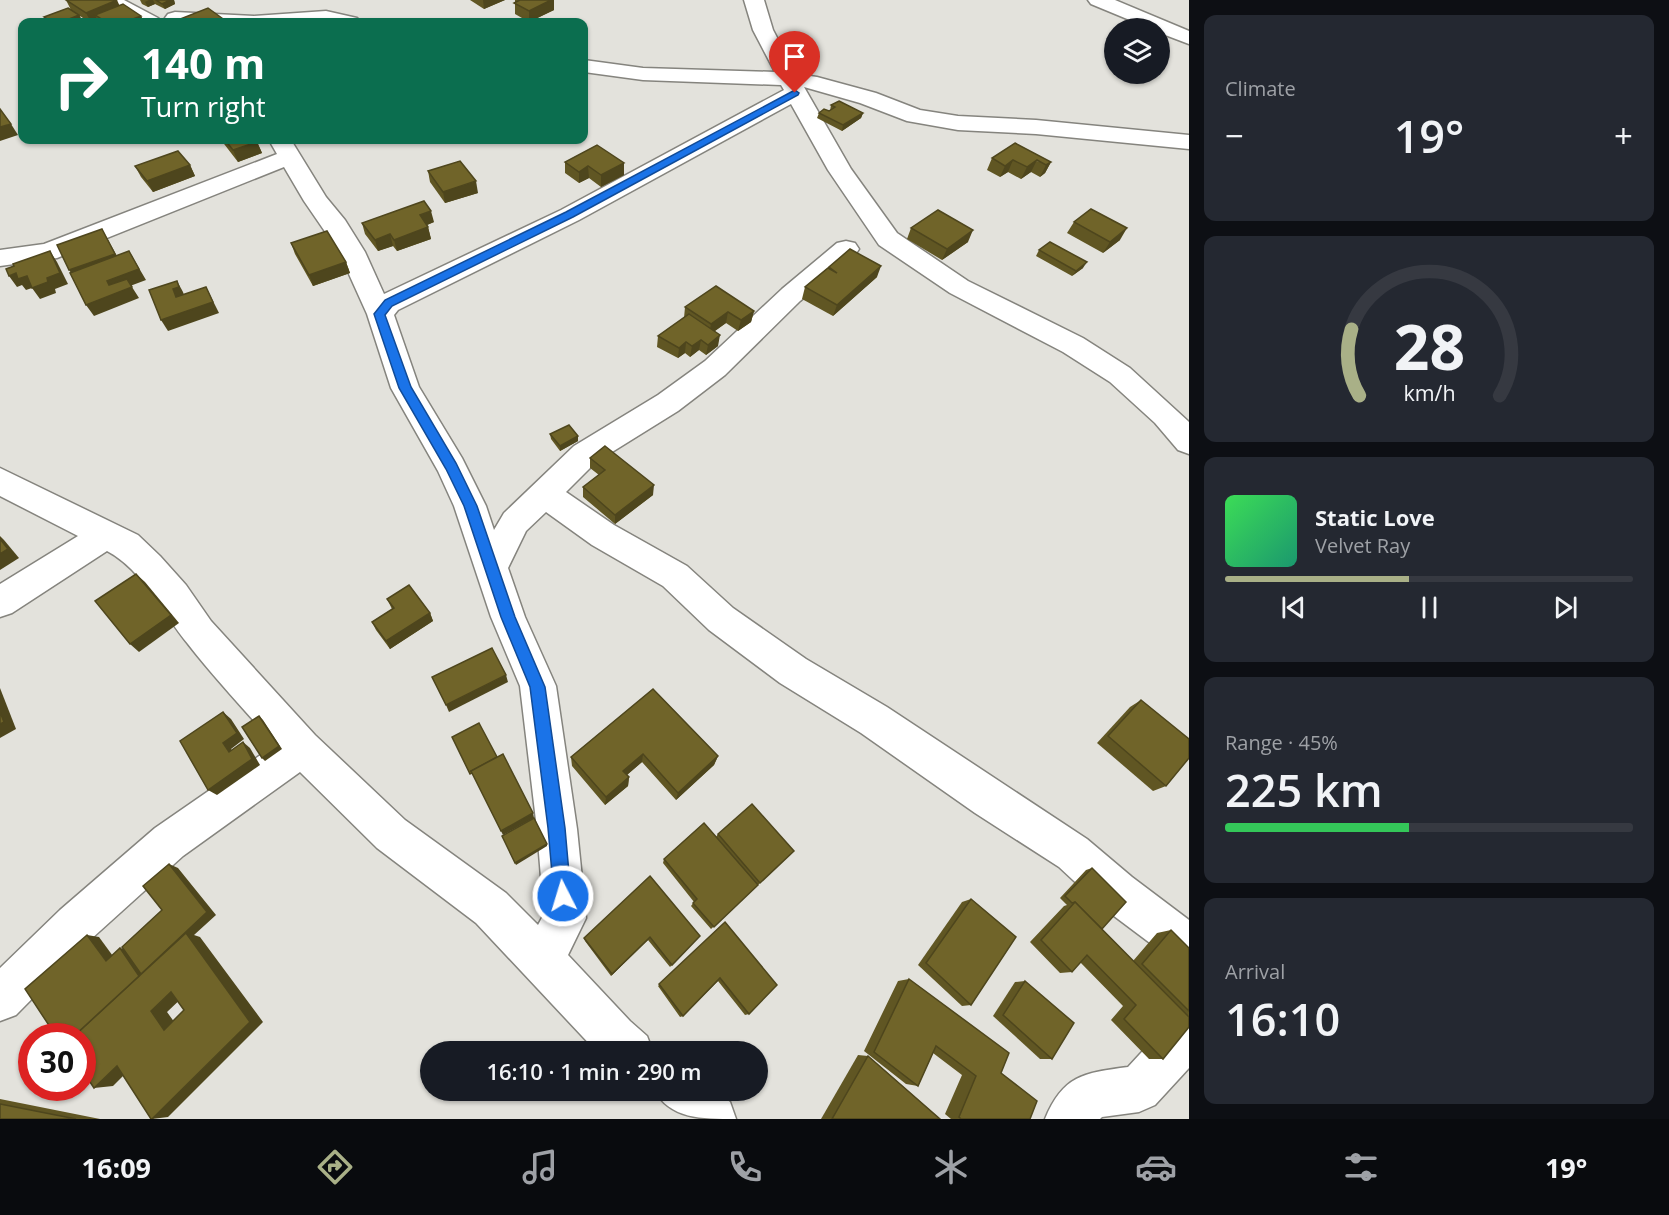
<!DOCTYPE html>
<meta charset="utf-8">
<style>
body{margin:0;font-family:"Open Sans",sans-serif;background:#242831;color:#f1f3f6;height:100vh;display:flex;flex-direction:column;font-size:22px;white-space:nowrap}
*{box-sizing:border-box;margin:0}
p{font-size:20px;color:#9ea1a6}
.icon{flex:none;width:33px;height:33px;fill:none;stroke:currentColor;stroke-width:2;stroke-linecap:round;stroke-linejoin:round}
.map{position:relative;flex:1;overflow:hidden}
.panel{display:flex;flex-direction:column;gap:15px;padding:15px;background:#0d0f14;width:480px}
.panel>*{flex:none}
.top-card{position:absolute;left:18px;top:18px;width:570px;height:126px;border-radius:12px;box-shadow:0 2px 4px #0004;background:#0b6e4f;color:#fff;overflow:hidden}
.tools{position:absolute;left:1104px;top:18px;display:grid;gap:12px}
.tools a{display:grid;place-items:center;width:66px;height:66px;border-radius:50%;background:#171b24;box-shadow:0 2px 4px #0004;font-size:30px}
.speed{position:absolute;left:18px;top:1023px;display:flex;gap:12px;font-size:30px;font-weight:700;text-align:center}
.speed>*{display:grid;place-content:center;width:78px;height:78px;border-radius:50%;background:#171b24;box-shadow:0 2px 4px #0004;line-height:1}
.speed .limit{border:9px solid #d22;background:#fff;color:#111}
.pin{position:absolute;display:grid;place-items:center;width:51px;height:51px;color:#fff;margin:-62px -26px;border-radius:50% 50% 50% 0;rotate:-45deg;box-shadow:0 0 6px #0007}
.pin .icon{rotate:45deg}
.me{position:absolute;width:66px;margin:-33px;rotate:355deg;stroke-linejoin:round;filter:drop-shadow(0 0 4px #0008)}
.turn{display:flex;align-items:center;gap:21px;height:126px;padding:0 24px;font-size:27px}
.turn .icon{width:78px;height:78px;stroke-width:2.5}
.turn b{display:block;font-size:42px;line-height:51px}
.big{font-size:45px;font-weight:600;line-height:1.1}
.panel .widget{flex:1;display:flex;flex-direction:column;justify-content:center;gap:9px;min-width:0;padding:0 21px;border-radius:12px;background:#242831}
.panel .dial{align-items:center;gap:0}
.dial svg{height:156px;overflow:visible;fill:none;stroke:#363941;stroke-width:7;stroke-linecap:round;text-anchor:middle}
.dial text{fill:#f1f3f6;stroke:none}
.song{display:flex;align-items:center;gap:18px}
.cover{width:72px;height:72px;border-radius:9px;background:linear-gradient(135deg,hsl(130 70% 55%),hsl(160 70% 35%))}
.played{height:6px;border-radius:3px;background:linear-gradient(90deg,#a9b087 45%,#363941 45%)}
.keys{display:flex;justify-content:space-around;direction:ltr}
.heat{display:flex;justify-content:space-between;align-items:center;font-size:33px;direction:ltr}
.charge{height:9px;border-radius:4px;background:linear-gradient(90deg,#34c759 45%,#363941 0)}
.trip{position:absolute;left:420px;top:1041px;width:348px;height:60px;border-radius:30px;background:#171b24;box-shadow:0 2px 4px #0004;font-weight:600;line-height:60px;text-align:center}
.menu{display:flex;height:96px;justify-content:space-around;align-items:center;background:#090b0e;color:#9ea1a6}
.menu .icon{width:42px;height:42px}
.menu .current{color:#a9b087}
.menu b{font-size:27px;color:#f1f3f6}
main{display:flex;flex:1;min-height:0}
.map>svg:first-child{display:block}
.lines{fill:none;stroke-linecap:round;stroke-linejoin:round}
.minor-casing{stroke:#85847e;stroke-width:3}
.minor{fill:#fff;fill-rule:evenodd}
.wall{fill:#605623}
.shaded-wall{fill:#4e461d}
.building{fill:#706429;stroke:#4e461d;stroke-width:1.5;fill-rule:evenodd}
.route{fill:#1a73e8;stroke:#114b97;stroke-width:1.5}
</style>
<main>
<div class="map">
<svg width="1189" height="1119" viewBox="0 0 1189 1119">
<rect width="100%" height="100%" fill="#e3e2dc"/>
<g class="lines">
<defs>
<g id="minor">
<path d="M99 0H124L158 18 161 22H137L102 4Z"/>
<path d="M744 0H764L773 30 796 74 817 77 876 93 920 110 958 116 1036 120 1189 135V149L1036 134 958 130 907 121 860 103 804 87 851 169 897 233 968 281 1083 338 1130 368 1189 422V454L1178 450 1155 423 1110 382 1063 352 950 293 879 245 828 170 791 104 579 220 398 310 394 315 419 387 462 458 486 506 494 530 504 513 574 446 658 395 705 361 782 289 837 243 846 241 855 243 859 249 855 255 800 301 725 375 678 411 596 462 566 492 614 525 687 566 733 608 806 659 887 707 1087 839 1132 877 1189 920V967L1174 961 1102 907 1059 867 975 813 861 733 780 683 709 630 663 586 592 545 546 512 526 531 508 568 525 617 556 686 577 829 586 918 568 955 630 1021 647 1036 653 1052H597L476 923 377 848 300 772 183 856 90 940 16 1015 0 1021V968L60 910 155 828 275 745C246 711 215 679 188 644 163 614 143 570 107 551L12 613 0 617V584L78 536 0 496V468L138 535 160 556 186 585 211 621 315 735 405 820 506 893 538 925 544 914 537 829 520 686 491 617 454 506 438 471 391 388 367 314 339 252 304 201 284 167 57 258 0 266V250L44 244 277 154 269 140H291L326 197 345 220 365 252 384 294 561 210 784 90 781 85 643 80 584 72V60L643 68 775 72 753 30Z"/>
<path d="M1088 0H1115L1189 31V44L1160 33V28H1149L1091 4Z"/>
<path d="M326 11 357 18 360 22H170L165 18 168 14 175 12 254 16Z"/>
<path d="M1189 1008V1068L1155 1105 1139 1112 1102 1117 1100 1119H1045C1063 1075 1084 1073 1128 1067L1163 1029 1173 1014Z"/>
<path d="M654 1090H715L730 1102 736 1119C700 1119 671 1119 654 1090Z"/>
</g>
</defs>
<use href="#minor" class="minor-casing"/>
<use href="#minor" class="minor"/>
</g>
<g class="wall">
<path d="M66 0 119 5 141 16 144 22H99L98 21 94 22H89L80 16 82 21 77 22H47L44 17 71 10Z"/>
<path d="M140 0H174L175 4 165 9 155 4 148 7 142 4Z"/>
<path d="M470 0H505L484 9Z"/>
<path d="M515 0H554V10L529 22 515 14Z"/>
<path d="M831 105 863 113 861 118 842 131 817 118 819 113 830 111Z"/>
<path d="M221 140H271L258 144 262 153 238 162Z"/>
<path d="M992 158 1051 162 1045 173 1040 177 1031 172 1021 179 1008 172 1000 177 987 170Z"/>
<path d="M565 162 624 163V175L601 187 589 178 579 183 565 173Z"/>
<path d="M190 165 195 176 153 192 141 177 135 166Z"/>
<path d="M428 171 478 193 445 203 430 182Z"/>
<path d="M434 222 427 225 428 227 431 239 397 251 393 246 378 251 365 234 362 223Z"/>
<path d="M1074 222 1120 240 1103 253 1067 233Z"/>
<path d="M911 228 968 242 942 260 907 239Z"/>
<path d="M291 243 346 262 350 273 313 286 295 254Z"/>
<path d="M1039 250 1083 268 1072 276 1036 256Z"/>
<path d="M829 267 877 277 833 316 802 299 805 287Z"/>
<path d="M685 307 754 311 751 322 738 331 726 323 715 331 718 346 706 355 699 350 690 357 685 353 678 358 657 347 658 336 684 318Z"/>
<path d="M550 434 578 441 560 451 551 439Z"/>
<path d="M590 458 653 495 615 524 583 497V487L599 475 590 468Z"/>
<path d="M387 599 430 613 433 621 390 649 376 630 372 622 392 609Z"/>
<path d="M653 689 718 756 714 765 676 800 642 762 627 775 629 777 628 786 605 805 572 766 571 757Z"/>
<path d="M1141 700 1166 786 1153 791 1097 743 1130 707Z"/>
<path d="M718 834 794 851 711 929 691 906 694 902 663 863 664 859 716 837Z"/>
<path d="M1092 868 1102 929 1133 961 1157 933 1171 930 1189 948V1016L1163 1059H1149L1111 1020 1123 1006 1080 962 1072 972 1060 973 1030 942 1064 906 1067 905 1060 898 1086 870Z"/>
<path d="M971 899V1005L962 1006 918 965 962 902Z"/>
<path d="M725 922 749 1014 745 1015 718 981 683 1016 680 1017 658 986Z"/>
<path d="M700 936 670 967 648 940 611 976 585 941 584 938Z"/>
<path d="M909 979 1001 1073 1030 1119H951L945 1114 962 1075 933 1053 918 1086 906 1084 864 1051 898 981Z"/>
<path d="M1025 981 1052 1059H1040L993 1016 1015 982Z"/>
<path d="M858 1055 868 1056 940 1119H821Z"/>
<path d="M0 1099 100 1119H0Z"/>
</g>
<g class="shaded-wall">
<path d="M117 0 122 11 95 15 98 21 94 22H91L86 13Z"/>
<path d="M149 0H153L155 4 148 7 145 2Z"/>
<path d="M170 0H174L175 4 165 9 162 4Z"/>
<path d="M483 0H505L484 9Z"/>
<path d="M551 0H554V10L529 22V11Z"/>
<path d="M79 15 82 21 77 22H71L69 19Z"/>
<path d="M141 16 144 22H125Z"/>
<path d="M863 113 861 118 842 131 843 125Z"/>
<path d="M11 124 18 135 0 141V127Z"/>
<path d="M253 140H271L258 144 262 153 238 162 233 150Z"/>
<path d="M1013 160 1008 172 1000 177 1005 166Z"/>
<path d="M1037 160 1031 172 1021 179 1027 167Z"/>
<path d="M1051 162 1045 173 1040 177 1046 165Z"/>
<path d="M624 163V175L601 187V175Z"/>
<path d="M190 165 195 176 153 192 147 181Z"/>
<path d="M588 166 589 178 579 183V172Z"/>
<path d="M476 181 478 193 445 203 443 192Z"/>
<path d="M431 211 434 222 422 227 420 215Z"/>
<path d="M428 227 431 239 397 251 394 240Z"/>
<path d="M1127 228 1120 240 1103 253 1110 242Z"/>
<path d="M102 229 122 265 77 281 69 270Z"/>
<path d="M973 230 968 242 942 260 947 249Z"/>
<path d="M390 234 393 246 378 251 375 240Z"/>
<path d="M50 251 57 262 68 284 55 289 56 293 40 299 32 288 26 290 22 285 17 287 9 276 16 273 27 276 47 278Z"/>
<path d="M129 251 146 280 114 292 132 287 139 298 94 316 86 305 107 281Z"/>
<path d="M346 262 350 273 313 286 309 275Z"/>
<path d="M1087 262 1083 268 1072 276 1076 271Z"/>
<path d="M881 266 877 277 833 316 837 305Z"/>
<path d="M177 281 183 292 185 298 176 297 173 289Z"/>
<path d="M206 287 219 313 168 331 161 320Z"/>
<path d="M754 311 751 322 738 331 741 320Z"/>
<path d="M728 312 726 323 709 335 711 324Z"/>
<path d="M720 335 718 346 706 355 708 345Z"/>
<path d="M701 340 699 350 690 357 692 346Z"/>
<path d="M686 342 685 353 678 358 679 348Z"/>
<path d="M578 436V441L560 451V446Z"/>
<path d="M654 485 653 495 615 524V515Z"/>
<path d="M0 536 4 540 19 558 0 570Z"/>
<path d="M136 574 145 582 179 623 139 652 130 644Z"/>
<path d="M430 613 433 621 390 649 386 641Z"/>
<path d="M506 675 508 682 449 712 446 705Z"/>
<path d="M0 688 16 729 0 738Z"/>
<path d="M223 712 231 719 244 739 231 749 236 758 229 752 223 743Z"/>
<path d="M259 716 263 720 282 749 265 761 262 758Z"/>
<path d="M243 742 250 748 260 765 217 795 208 790Z"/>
<path d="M643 754 642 762 622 779 623 771Z"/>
<path d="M718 756 714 765 676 800 678 793Z"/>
<path d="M629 777 628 786 605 805 606 797Z"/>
<path d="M533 813 534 818 503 835 501 831Z"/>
<path d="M547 844V846L516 865 515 863Z"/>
<path d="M169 864 178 868 216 915 194 935 200 937 263 1022 168 1117 152 1119 250 1022 190 939 82 1041 120 948 131 951 207 912Z"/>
<path d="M87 935 99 937 118 963 106 961Z"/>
<path d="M650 937 648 940 611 976 612 974Z"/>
<path d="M171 992 186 994 167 1012 180 1030H164L151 1011Z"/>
<path d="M134 1065 113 1086 94 1088 117 1066Z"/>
</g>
<g class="building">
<path d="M66 0H117L86 13Z"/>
<path d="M156 0H170L162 4Z"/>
<path d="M520 0H551L529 11 514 3Z"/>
<path d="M123 4 141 16 125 22H106L95 15Z"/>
<path d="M68 8 79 15 69 19 75 22H52L44 17Z"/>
<path d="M208 8 226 21 230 19 236 22H177L175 21Z"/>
<path d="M839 101 863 113 843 125 819 113 824 109 829 111 835 107 831 105Z"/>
<path d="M0 109 11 124 0 127Z"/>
<path d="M225 140H256L257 142 233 150Z"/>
<path d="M1015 143 1051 162 1046 165 1037 160 1027 167 1013 160 1005 166 992 158Z"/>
<path d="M597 145 624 163 601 175 588 166 579 172 565 162Z"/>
<path d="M178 151 190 165 147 181 135 166Z"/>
<path d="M460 161 476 181 443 192 428 171Z"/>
<path d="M424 201 431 211 420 215 428 227 394 240 390 234 375 240 362 223Z"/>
<path d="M1091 209 1127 228 1110 242 1074 222Z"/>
<path d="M938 210 973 230 947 249 911 228Z"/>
<path d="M102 229 115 254 69 270 57 245Z"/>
<path d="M327 231 346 262 309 275 291 243Z"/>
<path d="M1050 242 1087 262 1076 271 1039 250Z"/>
<path d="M850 249 881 266 837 305 805 287 828 268 837 273 829 267Z"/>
<path d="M50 251 60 273 47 278 48 282 32 288 27 276 18 279 16 273 9 276 6 269 14 266 13 264Z"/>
<path d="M129 251 139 269 107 281 109 285 127 279 132 287 86 305 70 273Z"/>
<path d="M177 281 179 287 173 289 176 297 206 287 213 302 161 320 149 290Z"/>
<path d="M716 286 754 311 741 320 728 312 711 324 685 307Z"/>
<path d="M689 314 720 335 708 345 701 340 692 346 686 342 679 348 658 336Z"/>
<path d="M569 425 578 436 560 446 550 434Z"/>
<path d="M605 446 654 485 615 515 583 487 605 470 590 458Z"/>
<path d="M0 539 8 549 0 554Z"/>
<path d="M136 574 171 615 130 644 95 601Z"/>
<path d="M409 585 430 613 386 641 372 622 394 608 387 599Z"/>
<path d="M492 648 506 675 446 705 432 677Z"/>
<path d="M653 689 718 756 678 793 643 754 623 771 629 777 606 797 571 757Z"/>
<path d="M1141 700 1189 739V758L1166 786 1108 736Z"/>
<path d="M0 712 4 722 0 724Z"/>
<path d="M223 712 237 733 223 743 229 752 243 742 252 759 208 790 180 741Z"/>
<path d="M259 716 279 746 262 758 242 727Z"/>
<path d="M479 723 497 757 471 771 472 773 470 774 452 737Z"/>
<path d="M503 754 533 813 501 831 471 771Z"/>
<path d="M752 804 794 851 760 883 718 834Z"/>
<path d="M534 818 547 844 515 863 502 836Z"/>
<path d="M704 823 758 885 714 927 693 903 697 899 664 859Z"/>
<path d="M169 864 207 912 141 974 122 947 162 910 143 886Z"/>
<path d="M1092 868 1126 902 1102 929 1075 902 1072 903 1065 896Z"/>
<path d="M650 876 700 936 672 965 650 937 612 974 584 938Z"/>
<path d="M971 899 1016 937 971 1005 926 963Z"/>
<path d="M1075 902 1189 1017V1027L1163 1059 1124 1019 1136 1005 1087 955 1072 972 1041 940Z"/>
<path d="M725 922 777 985 749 1014 720 978 683 1016 659 984Z"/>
<path d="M1171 930 1189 948V1011L1142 964Z"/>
<path d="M186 933 250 1022 152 1119H151L117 1066 94 1088 82 1070V1036H74ZM171 992 184 1010 164 1030 151 1011Z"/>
<path d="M87 935 106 961 120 948 139 976 74 1036H56L25 989Z"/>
<path d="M909 979 1009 1053 1001 1073 1037 1101 1030 1119H961L959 1117 976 1076 936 1046 918 1086 874 1052Z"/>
<path d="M1025 981 1074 1023 1052 1059 1003 1015Z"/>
<path d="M868 1056 940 1119H832Z"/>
<path d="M0 1104 76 1119H0Z"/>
</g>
<path class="route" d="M795 90 799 93 798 95 573 217 392 306 385 315 411 387 456 463 477 506 515 617 545 687 565 828 571 896 569 902 563 904 557 902 554 896 548 828 530 687 501 617 464 506 446 469 399 388 374 314 385 300 566 212Z"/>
</svg>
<div class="tools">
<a><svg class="icon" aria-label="layers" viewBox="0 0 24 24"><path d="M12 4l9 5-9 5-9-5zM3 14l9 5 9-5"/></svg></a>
</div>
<div class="speed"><div class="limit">30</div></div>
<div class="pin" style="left:795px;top:93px;background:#d93025"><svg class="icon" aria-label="arrive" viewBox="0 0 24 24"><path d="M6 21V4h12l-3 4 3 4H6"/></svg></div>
<svg class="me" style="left:563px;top:896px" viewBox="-20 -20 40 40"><circle r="17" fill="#1a73e8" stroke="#fff" stroke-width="3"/><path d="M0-11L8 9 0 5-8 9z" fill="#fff"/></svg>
<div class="trip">16:10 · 1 min · 290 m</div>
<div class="top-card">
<div class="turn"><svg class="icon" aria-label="right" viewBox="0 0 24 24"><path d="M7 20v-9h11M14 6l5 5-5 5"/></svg><div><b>140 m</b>Turn right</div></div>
</div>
</div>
<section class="panel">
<div class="widget"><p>Climate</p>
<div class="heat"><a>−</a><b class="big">19°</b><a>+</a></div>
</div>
<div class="widget dial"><svg viewBox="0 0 100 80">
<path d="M14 69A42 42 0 1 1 86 69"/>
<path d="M14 69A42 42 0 0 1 10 35" stroke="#a9b087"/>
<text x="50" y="56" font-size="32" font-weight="700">28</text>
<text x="50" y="72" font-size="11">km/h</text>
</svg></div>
<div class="widget">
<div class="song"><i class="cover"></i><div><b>Static Love</b><p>Velvet Ray</p></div></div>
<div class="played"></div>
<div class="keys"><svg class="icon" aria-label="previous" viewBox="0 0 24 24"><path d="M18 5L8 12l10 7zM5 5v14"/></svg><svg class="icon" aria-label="pause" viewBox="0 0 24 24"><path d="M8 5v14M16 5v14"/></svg><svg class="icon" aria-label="next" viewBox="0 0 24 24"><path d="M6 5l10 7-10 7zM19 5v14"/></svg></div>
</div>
<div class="widget"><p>Range · 45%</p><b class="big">225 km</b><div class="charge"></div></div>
<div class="widget"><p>Arrival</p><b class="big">16:10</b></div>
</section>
</main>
<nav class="menu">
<b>16:09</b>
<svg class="icon current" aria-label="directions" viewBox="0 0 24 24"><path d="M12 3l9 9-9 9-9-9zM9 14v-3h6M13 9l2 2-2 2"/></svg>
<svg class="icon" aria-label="music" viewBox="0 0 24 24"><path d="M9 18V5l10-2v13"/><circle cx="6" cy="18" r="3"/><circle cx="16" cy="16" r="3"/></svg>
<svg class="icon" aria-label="phone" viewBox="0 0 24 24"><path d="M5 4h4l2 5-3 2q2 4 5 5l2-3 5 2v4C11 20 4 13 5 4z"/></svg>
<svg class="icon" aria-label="climate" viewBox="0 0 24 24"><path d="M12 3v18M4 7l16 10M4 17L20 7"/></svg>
<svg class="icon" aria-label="car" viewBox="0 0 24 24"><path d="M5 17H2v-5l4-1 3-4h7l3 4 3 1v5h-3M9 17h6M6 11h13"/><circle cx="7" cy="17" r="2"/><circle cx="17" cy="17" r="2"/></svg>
<svg class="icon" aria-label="filters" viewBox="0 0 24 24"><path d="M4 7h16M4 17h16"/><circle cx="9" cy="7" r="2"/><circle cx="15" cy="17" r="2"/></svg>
<b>19°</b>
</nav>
